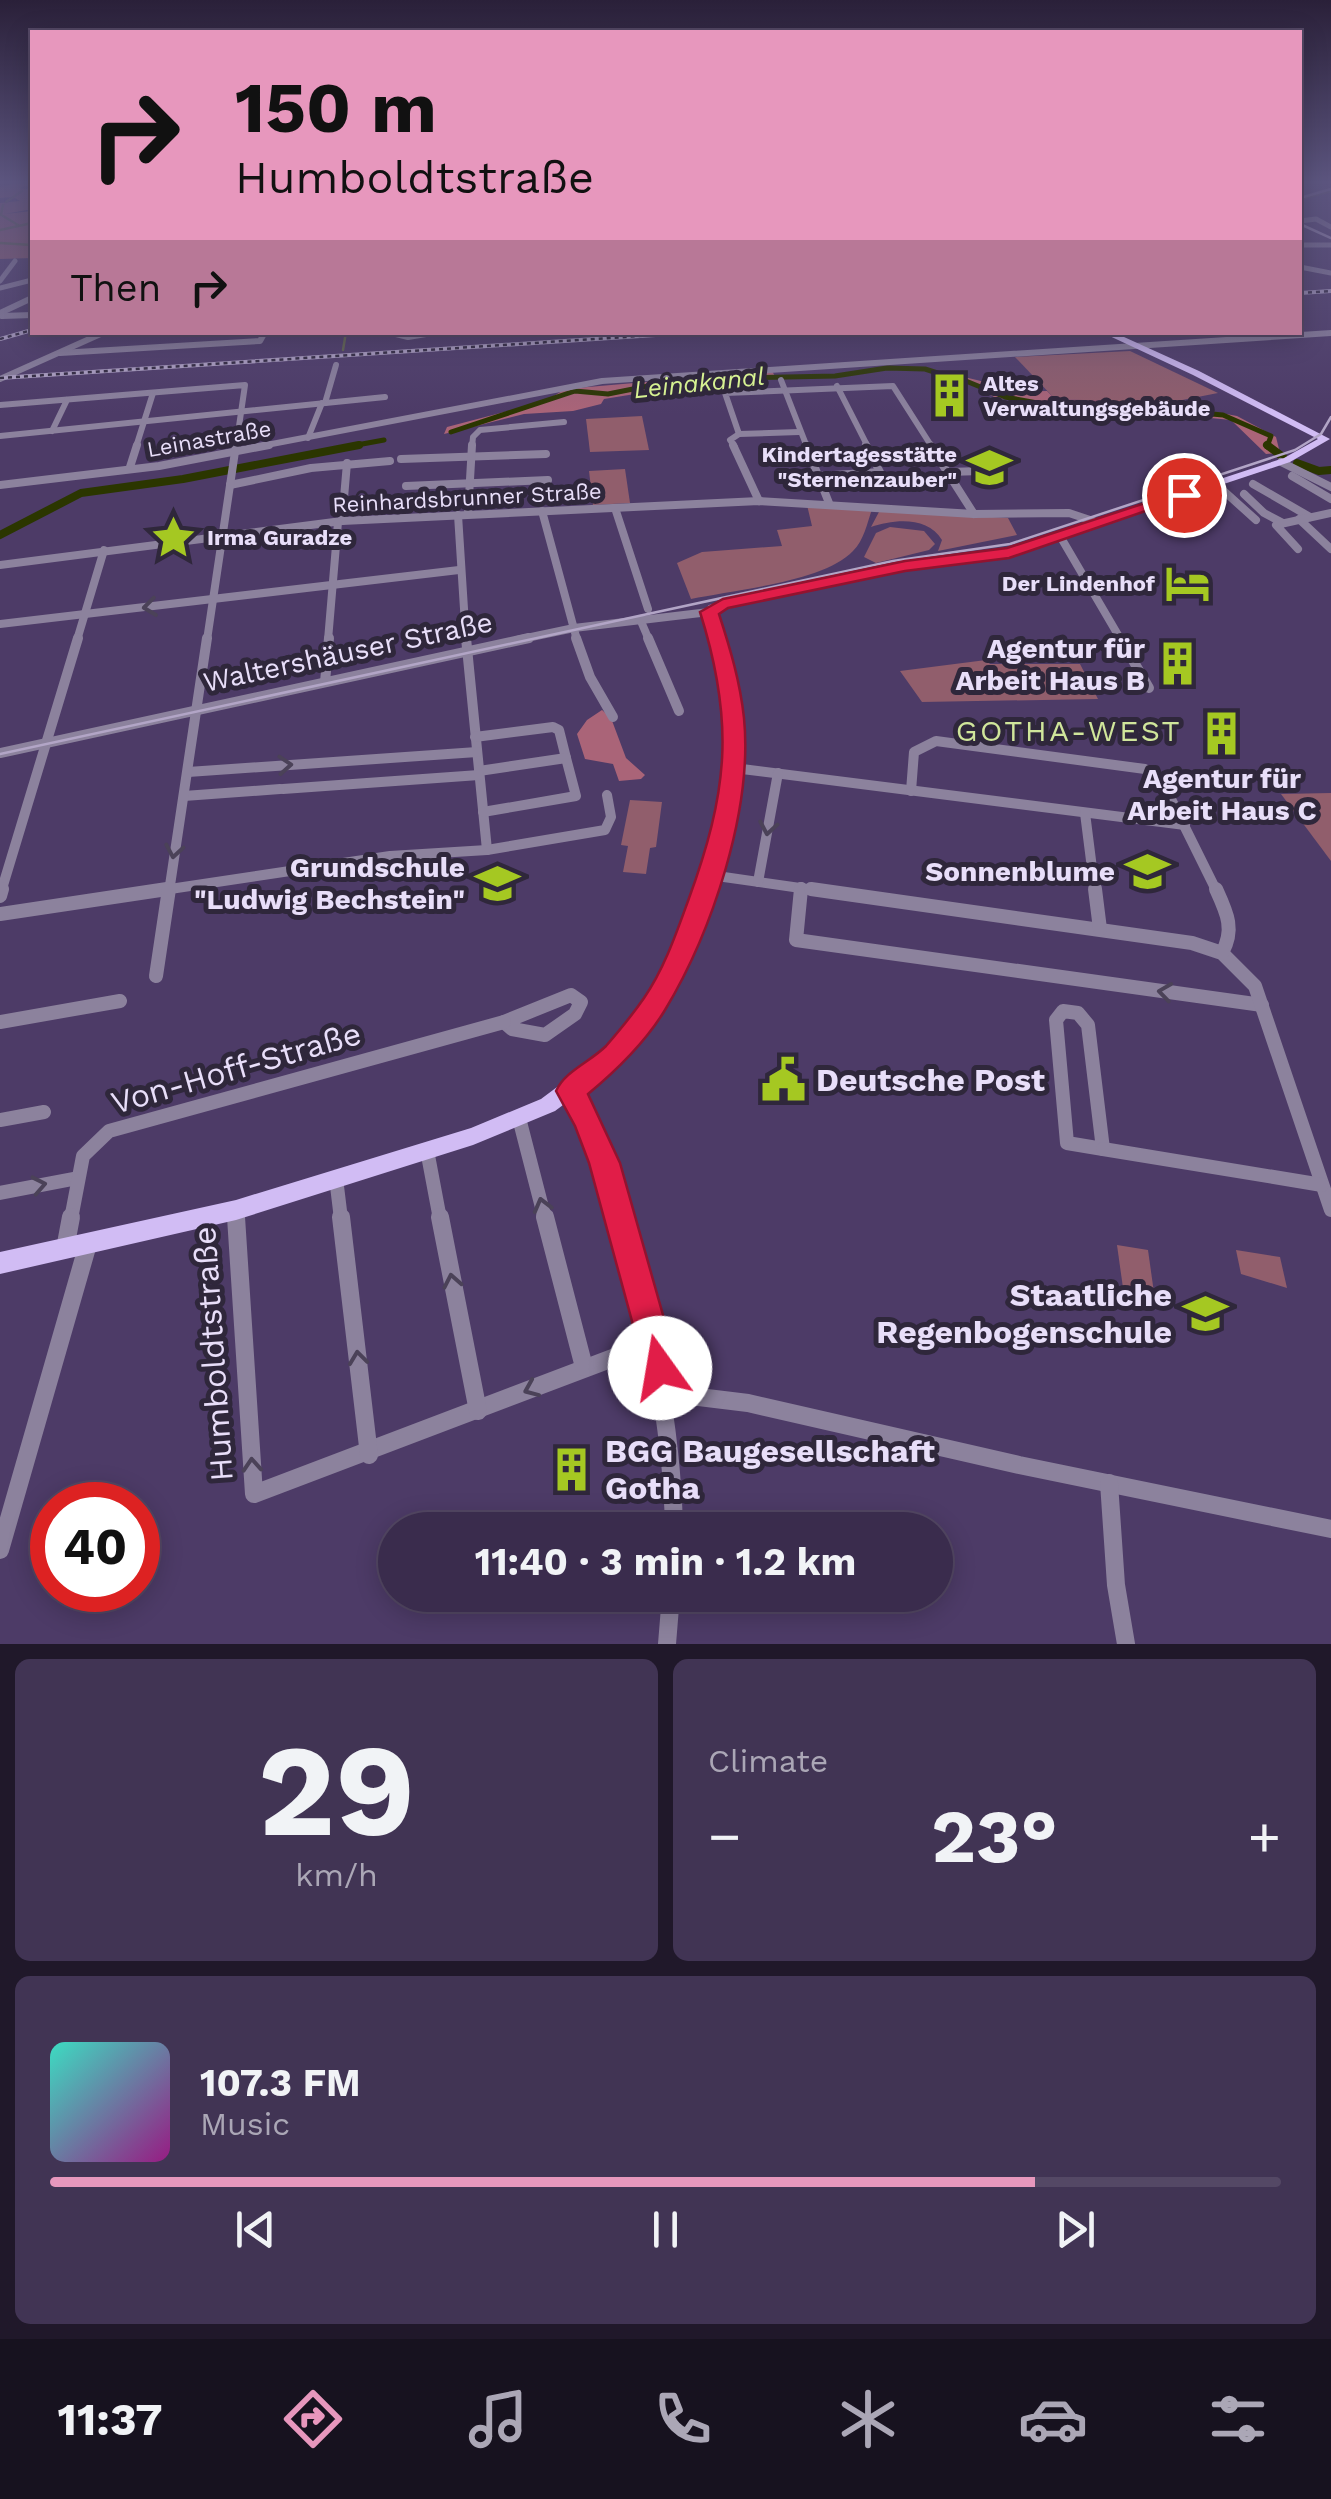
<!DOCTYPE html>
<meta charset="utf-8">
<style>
body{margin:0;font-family:"Work Sans",sans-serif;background:#413454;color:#f1f3f6;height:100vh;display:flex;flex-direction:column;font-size:38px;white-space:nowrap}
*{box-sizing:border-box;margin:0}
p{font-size:32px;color:#aba7b6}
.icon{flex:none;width:55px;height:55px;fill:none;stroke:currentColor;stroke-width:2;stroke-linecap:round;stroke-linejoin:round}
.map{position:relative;height:1644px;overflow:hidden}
.panel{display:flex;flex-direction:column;gap:15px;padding:15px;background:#20182a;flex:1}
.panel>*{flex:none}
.guide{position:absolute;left:30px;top:30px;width:1272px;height:305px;border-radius:0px;box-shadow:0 5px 25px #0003,0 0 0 2px #544865;background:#e797bd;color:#111;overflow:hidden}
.speed{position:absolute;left:30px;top:1482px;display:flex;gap:20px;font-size:50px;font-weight:700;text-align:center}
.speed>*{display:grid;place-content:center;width:130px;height:130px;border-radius:50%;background:#3a2c4d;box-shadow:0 5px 25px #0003,0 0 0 2px #544865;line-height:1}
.speed .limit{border:15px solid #d22;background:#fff;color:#111}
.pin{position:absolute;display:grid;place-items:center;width:85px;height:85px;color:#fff;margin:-42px;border:5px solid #fff;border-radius:50%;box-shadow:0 2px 10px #0007}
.me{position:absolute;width:110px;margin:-55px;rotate:347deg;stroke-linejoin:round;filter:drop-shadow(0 0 8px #0008)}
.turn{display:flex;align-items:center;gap:35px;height:210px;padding:0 40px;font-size:45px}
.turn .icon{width:130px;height:130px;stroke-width:2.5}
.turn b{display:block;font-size:70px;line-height:85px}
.then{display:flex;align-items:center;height:95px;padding:0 40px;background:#0003;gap:20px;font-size:38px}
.big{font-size:75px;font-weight:700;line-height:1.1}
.panel .tile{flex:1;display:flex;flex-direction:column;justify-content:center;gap:15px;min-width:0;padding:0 35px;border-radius:15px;background:#413454}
.panel .dial{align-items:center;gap:0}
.dial b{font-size:130px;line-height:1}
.song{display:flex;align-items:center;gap:30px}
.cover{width:120px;height:120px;border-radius:15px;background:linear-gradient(135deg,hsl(170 70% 55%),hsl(310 70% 35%))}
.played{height:10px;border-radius:5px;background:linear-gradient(90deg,#e797bd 80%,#544865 80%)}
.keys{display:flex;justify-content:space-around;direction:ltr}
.heat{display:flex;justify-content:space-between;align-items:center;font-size:55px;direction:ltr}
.panel .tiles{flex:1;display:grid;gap:15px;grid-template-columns:1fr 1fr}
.tile:last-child{grid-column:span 2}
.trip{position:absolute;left:378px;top:1512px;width:575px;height:100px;border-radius:50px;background:#3a2c4d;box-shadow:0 5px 25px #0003,0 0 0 2px #544865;font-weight:700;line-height:100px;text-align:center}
.dock{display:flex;height:160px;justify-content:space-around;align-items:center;background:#17121f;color:#aba7b6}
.dock .icon{width:70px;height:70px}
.dock .current{color:#e797bd}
.dock b{font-size:45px;color:#f1f3f6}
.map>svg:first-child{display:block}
.green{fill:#915e6c}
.forest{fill:#aa6478}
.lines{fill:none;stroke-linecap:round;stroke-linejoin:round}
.stream{stroke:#64684b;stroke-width:2.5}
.canal-far1{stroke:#2b3600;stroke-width:5}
.canal{stroke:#2b3600;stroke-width:8}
.minor-far5{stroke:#8c829d;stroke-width:5}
.minor-far4{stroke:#8c829d;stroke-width:6}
.minor-far3{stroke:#8c829d;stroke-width:8}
.minor-far2{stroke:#8c829d;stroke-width:10}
.minor-far1{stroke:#8c829d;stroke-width:14}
.minor{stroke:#8c829d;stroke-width:18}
.major{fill:#d1bcf4;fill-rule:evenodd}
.tram{stroke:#b2a5c6;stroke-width:2.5}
.rail-casing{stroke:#b2a5c6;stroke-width:4}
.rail{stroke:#2f273b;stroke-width:2.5;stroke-dasharray:4;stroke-linecap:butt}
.oneway{stroke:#4b4258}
.route{fill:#e11d48;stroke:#92132f;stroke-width:2.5}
.labels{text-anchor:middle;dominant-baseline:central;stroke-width:10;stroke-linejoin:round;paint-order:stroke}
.far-poi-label{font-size:22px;font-weight:bold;fill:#e8def9;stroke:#2f273b;text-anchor:start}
.far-street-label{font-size:22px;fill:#e8def9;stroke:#2f273b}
.far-water-label{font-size:25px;font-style:italic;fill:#d6f192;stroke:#2f273b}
.poi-label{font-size:28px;font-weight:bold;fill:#e8def9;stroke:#2f273b;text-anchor:end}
.street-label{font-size:28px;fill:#e8def9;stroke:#2f273b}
.neighbourhood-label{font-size:30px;letter-spacing:2.5px;fill:#d0e69b;stroke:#2f273b}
.near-street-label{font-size:32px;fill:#e8def9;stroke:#2f273b}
.near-poi-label{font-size:32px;font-weight:bold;fill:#e8def9;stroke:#2f273b;text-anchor:start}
</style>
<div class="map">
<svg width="1331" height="1644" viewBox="0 0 1331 1644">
<rect width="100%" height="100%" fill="#4d3b67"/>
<g class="green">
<path d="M14 184H32L20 188 32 190V209L5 214 32 211V258L0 259V203L20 201 13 197 0 198V187Z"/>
<path d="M1130 351 1218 393 1167 403 1055 399 1015 357Z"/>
<path d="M642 416 649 450 590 452 586 419Z"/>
<path d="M625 469 630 503 593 505 589 471Z"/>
<path d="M807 505 872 509C867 524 864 540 853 551 824 582 733 590 691 599L677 563 702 552 782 546 777 530 812 526Z"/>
<path d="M880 510 1008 518 1017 535 938 551 942 540C928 516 894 519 871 527Z"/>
<path d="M890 527 924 531 935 544 929 550 876 563 864 557 876 533Z"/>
<path d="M986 660 990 664H1080L1098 699 922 702 900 671Z"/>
<path d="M1331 793V861L1281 794Z"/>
<path d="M630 800 662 802 656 847 650 848 646 874 623 872 628 846 621 845Z"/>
<path d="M1117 1245 1148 1250 1155 1300 1124 1295Z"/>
<path d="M1236 1250 1280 1257 1287 1288 1241 1274Z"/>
</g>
<g class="forest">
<path d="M772 371 776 378 722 380 604 399 601 404 573 411 524 414 444 434 447 427 546 401 565 389Z"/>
<path d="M960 376 985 382 998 392 1047 391 1055 399 1167 403 1237 416 1276 437 1280 453 1266 454 1231 420 1128 410 1063 409 994 397Z"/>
<path d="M602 710 611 718 626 758 645 775 641 779 619 781 613 764 585 759 577 734 587 720Z"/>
</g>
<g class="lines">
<g class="stream">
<path d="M1300 199 1331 191"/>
<path d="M6 202 22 191"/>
<path d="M1 215 3 205"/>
<path d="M3 216 18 225"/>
<path d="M0 230 32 223"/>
<path d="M0 243 32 245"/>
<path d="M343 350 346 332"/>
</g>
<g class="canal-far1">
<path d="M961 379 1005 397 1059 407 1122 406 1223 415 1271 436 1267 447"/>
<path d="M451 432 575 391 608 394 683 379 835 376 887 368 925 369 953 378"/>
<path d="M346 447 384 440"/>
</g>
<g class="canal">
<path d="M1267 445 1283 457"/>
<path d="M1297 463 1319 471 1331 470"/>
<path d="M0 535 81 493 183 479 359 445"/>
</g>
<g class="minor-far5">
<path d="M1300 221 1316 219 1331 227"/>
<path d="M1300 245H1331"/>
<path d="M1300 267 1331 273"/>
<path d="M0 281 15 261"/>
<path d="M0 288 32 280"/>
</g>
<g class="minor-far4">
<path d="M0 313 32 298"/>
<path d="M2 316 32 315"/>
<path d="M388 332 408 337 438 332"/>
<path d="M60 353 260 341 265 332"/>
<path d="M0 379 105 332"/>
<path d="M781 380 807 447"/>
<path d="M837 386 868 447"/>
<path d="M325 403 336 365"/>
<path d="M0 405 245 385 236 447"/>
<path d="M52 431 67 400"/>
<path d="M799 432 739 434 725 393 893 386 932 447"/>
<path d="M0 436 385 397"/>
<path d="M308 438 322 403"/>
<path d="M136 447 153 393"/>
<path d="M256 447 602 381 1331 333"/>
<path d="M472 447 473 437 480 430 564 422"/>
<path d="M735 447 730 440 739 434"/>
</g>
<g class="minor-far3">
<path d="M733 445 759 501"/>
<path d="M806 445 829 503"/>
<path d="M930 445 974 514"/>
<path d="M401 459 546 454"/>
<path d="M1281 462 1331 487"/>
<path d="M130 467 137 445"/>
<path d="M948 472 981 471"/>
<path d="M819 476 880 472 866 445"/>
<path d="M1292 476 1331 499"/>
<path d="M1216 484 1256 520"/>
<path d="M1253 484 1310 517"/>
<path d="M0 485 159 466 269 445"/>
<path d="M230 485 311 468 390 461"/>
<path d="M406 486 548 480"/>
<path d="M1244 494 1264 513 1283 523"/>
<path d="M615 508 648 609"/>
<path d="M542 511 577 640"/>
<path d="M468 514 472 445"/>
<path d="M458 515 466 640"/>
<path d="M1299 519 1331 549"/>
<path d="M342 521 347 463"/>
<path d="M1060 536 1121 640"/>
<path d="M1298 549 1276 525 1331 513"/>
<path d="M0 565 342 521 759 501 974 514 1069 513 1099 523"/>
<path d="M640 619 649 640"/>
<path d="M0 624 459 570"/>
<path d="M77 640 104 550"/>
<path d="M207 640 236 445"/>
<path d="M328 640 338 522"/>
<path d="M517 640 574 628 709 612"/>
</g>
<g class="minor-far2">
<path d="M466 638 487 850"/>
<path d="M576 638 590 677 613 717"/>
<path d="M648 638 679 711"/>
<path d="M1120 638 1149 688"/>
<path d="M325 682 329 638"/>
<path d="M475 737 553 727 559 730 566 758"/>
<path d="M0 753 529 638"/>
<path d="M734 768 1185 825"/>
<path d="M479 771 566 758 576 796 483 812"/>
<path d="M188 772 477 752"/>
<path d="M283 789 479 775"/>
<path d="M911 791 914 752 936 741 1145 769 1164 785 1217 892"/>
<path d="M184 796 280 789"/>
<path d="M1085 813 1095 892"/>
<path d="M710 875 828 892"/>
<path d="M758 882 778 773"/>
<path d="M1 892 78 638"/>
<path d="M150 892 390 856 487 850 605 830 611 817 607 795"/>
<path d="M169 892 207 638"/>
<path d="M801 892V887"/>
</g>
<g class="minor-far1">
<path d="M801 889 796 940 1262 1005"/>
<path d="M811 889 1192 943 1222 953 1255 986 1331 1210"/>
<path d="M1095 889 1100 929"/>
<path d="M1216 889C1227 913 1235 929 1222 953"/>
<path d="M0 896 2 889"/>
<path d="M0 914 167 889"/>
<path d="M156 976 169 889"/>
<path d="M571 995 581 1002 575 1014 545 1035 512 1029 504 1022Z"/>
<path d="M1063 1011 1078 1013 1088 1025 1103 1149 1067 1143 1056 1020Z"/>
<path d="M0 1022 120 1001"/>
<path d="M570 1091 596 1140 621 1219"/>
<path d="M519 1118 545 1219"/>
<path d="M0 1120 44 1112"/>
<path d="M1103 1149 1322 1185"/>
<path d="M427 1150 440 1219"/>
<path d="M336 1178 341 1219"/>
<path d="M0 1193 78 1178"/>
<path d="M236 1210 237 1219"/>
<path d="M71 1219 83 1156 109 1131 504 1022"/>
</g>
<g class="minor">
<path d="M236 1217 254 1494 655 1342"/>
<path d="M341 1217 369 1455"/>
<path d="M440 1217 478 1411"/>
<path d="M545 1217 584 1367"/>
<path d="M620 1217C649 1321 672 1421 674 1530"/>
<path d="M65 1249 71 1217"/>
<path d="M666 1393 748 1403 1019 1465 1331 1529"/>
<path d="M1109 1483 1116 1585 1126 1644"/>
<path d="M0 1550 88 1244"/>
<path d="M667 1644 671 1595"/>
</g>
<path class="major" d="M1101 332H1113L1199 371 1330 439 1290 462 1013 554 903 570 717 611 715 613 739 695 742 760 737 805 693 944 661 1009 622 1061 555 1111 473 1145 236 1220 0 1274V1252L236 1200 471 1128 541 1099 608 1049 649 999 677 944 723 805 728 760 725 695 703 613 709 605 903 564 1007 549 1284 458 1318 439 1193 375Z"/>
<g class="tram">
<path d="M1300 198 1331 189"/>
<path d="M1300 224 1331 238"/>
<path d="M0 754 893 561 1010 544 1295 450 1321 434 1331 417"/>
</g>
<defs>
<g id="rail">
<path d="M1300 293 1331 291"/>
<path d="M0 339 32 330"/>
<path d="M0 378 701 332"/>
</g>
</defs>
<use href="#rail" class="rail-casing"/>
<use href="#rail" class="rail"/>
</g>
<defs><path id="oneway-chevron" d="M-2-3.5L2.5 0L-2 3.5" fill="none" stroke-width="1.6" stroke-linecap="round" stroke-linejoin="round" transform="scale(2.5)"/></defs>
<g class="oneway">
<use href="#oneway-chevron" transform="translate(150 607) rotate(173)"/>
<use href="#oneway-chevron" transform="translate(285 765) rotate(-4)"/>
<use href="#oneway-chevron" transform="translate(768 828) rotate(100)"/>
<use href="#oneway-chevron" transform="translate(174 851) rotate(100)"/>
<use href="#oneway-chevron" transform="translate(1165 992) rotate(-172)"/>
<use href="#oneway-chevron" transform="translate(39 1185) rotate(-11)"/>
<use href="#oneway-chevron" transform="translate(542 1205) rotate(-105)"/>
<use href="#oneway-chevron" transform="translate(452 1281) rotate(-101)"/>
<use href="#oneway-chevron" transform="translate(358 1358) rotate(-97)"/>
<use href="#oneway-chevron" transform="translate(531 1389) rotate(157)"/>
<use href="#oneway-chevron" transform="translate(252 1465) rotate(-94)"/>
</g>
<linearGradient id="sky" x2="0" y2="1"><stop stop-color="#2a2039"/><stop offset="0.44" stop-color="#5c557f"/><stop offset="1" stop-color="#5c557f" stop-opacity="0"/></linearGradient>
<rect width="1331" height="414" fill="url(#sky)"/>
<path class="route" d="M1179 492 1192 495 1009 558 905 571 728 608 719 614C730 648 740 681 744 718 753 810 712 932 665 1010 645 1043 617 1070 588 1094L620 1163 678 1368 673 1380 660 1385 648 1380 589 1163 575 1126 556 1091C565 1071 590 1062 606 1046 619 1031 633 1014 644 998 664 969 676 934 688 901 728 792 735 723 700 612L723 599 905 561 1007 548Z"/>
<defs>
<symbol id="building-bare" viewBox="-9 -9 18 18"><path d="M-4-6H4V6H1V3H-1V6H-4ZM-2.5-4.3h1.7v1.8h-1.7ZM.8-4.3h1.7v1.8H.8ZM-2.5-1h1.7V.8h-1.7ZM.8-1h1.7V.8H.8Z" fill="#a5c822" stroke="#2f273b" stroke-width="2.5" paint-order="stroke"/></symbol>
<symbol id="school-bare" viewBox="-9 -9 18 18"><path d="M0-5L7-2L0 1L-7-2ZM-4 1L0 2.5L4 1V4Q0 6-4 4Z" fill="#a5c822" stroke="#2f273b" stroke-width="2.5" paint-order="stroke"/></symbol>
<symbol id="sight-bare" viewBox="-9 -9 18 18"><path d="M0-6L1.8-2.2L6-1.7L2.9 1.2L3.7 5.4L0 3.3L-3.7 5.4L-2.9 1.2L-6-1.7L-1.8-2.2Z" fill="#a5c822" stroke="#2f273b" stroke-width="2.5" paint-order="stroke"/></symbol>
<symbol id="hotel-bare" viewBox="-9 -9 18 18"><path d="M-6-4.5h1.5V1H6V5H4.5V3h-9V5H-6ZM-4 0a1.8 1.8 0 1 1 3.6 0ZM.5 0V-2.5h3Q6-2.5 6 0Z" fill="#a5c822" stroke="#2f273b" stroke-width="2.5" paint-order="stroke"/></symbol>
<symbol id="civic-bare" viewBox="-9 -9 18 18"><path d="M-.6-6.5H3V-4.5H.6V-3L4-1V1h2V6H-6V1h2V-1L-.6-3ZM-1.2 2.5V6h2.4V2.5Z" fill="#a5c822" stroke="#2f273b" stroke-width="2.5" paint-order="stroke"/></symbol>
</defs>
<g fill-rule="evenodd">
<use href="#building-bare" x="918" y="364" width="63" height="63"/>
<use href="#school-bare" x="958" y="436" width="63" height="63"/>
<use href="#sight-bare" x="142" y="506" width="63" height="63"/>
<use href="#hotel-bare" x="1156" y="552" width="63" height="63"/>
<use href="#building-bare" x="1146" y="632" width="63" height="63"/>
<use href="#building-bare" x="1190" y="702" width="63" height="63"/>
<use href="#school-bare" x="1116" y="840" width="63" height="63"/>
<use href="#school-bare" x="466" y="852" width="63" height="63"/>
<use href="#civic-bare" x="752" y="1048" width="63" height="63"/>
<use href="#school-bare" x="1174" y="1282" width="63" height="63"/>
<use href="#building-bare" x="540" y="1438" width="63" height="63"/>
</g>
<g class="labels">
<g class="far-poi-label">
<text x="983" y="383">Altes<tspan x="983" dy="25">Verwaltungsgebäude</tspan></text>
<text x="957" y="454" text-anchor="end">Kindertagesstätte<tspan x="957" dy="25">"Sternenzauber"</tspan></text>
<text x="207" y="537">Irma Guradze</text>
<text x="1155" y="583" text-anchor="end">Der Lindenhof</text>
</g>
<g class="far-street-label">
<text transform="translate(209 439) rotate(-10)">Leinastraße</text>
<text transform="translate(467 498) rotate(-3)">Reinhardsbrunner Straße</text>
</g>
<g class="far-water-label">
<text transform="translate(699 383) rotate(-6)">Leinakanal</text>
</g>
<g class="poi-label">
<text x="1145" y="648">Agentur für<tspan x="1145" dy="32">Arbeit Haus B</tspan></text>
<text x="1222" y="778" text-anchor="middle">Agentur für<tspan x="1222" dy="32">Arbeit Haus C</tspan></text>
<text x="465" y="867">Grundschule<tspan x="465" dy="32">"Ludwig Bechstein"</tspan></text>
<text x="1115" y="871">Sonnenblume</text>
</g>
<g class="street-label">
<text transform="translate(348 652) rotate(-12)">Waltershäuser Straße</text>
</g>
<g class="neighbourhood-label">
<text x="1069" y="730">GOTHA-WEST</text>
</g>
<g class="near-street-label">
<text transform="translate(236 1068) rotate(-16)">Von-Hoff-Straße</text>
<text transform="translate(213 1354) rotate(-94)">Humboldtstraße</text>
</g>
<g class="near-poi-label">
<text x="816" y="1080">Deutsche Post</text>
<text x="1172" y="1295" text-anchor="end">Staatliche<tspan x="1172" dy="37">Regenbogenschule</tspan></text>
<text x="605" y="1451">BGG Baugesellschaft<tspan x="605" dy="37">Gotha</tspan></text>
</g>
</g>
</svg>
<div class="speed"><div class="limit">40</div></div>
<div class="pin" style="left:1184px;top:495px;background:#d93025"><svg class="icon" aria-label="arrive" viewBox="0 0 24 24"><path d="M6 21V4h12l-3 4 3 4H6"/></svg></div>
<svg class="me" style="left:660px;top:1368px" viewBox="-20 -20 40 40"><circle r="19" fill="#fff"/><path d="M0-13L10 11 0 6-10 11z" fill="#e11d48"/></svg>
<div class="trip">11:40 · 3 min · 1.2 km</div>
<div class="guide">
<div class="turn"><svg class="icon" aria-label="right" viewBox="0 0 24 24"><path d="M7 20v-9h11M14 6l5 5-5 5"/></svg><div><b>150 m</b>Humboldtstraße</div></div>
<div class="then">Then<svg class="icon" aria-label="right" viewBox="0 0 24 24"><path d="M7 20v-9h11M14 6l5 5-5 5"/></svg></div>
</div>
</div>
<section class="panel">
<div class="tiles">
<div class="tile dial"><b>29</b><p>km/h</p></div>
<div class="tile"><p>Climate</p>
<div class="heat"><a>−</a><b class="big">23°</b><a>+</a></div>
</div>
<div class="tile">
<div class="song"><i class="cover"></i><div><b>107.3 FM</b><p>Music</p></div></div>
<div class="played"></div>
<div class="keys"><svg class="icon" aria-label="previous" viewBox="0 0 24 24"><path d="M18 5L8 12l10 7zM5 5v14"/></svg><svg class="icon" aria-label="pause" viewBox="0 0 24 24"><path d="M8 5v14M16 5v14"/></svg><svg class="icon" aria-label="next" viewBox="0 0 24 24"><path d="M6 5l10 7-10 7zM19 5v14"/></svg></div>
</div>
</div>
</section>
<nav class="dock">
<b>11:37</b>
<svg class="icon current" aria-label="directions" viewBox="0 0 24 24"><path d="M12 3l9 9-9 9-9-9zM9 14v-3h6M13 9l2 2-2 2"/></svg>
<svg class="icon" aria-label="music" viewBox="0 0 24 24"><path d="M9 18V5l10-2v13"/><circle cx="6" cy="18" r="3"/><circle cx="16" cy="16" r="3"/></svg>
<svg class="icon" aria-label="phone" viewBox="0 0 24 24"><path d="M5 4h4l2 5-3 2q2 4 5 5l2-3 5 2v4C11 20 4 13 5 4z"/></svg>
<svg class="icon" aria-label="climate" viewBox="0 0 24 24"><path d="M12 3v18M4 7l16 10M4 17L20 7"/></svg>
<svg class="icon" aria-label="car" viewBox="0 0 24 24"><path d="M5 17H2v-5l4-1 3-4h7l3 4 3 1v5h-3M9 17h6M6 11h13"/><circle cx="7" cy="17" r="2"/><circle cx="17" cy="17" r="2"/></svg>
<svg class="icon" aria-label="filters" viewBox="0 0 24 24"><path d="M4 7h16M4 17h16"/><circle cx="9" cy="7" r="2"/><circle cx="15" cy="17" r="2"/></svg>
</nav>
